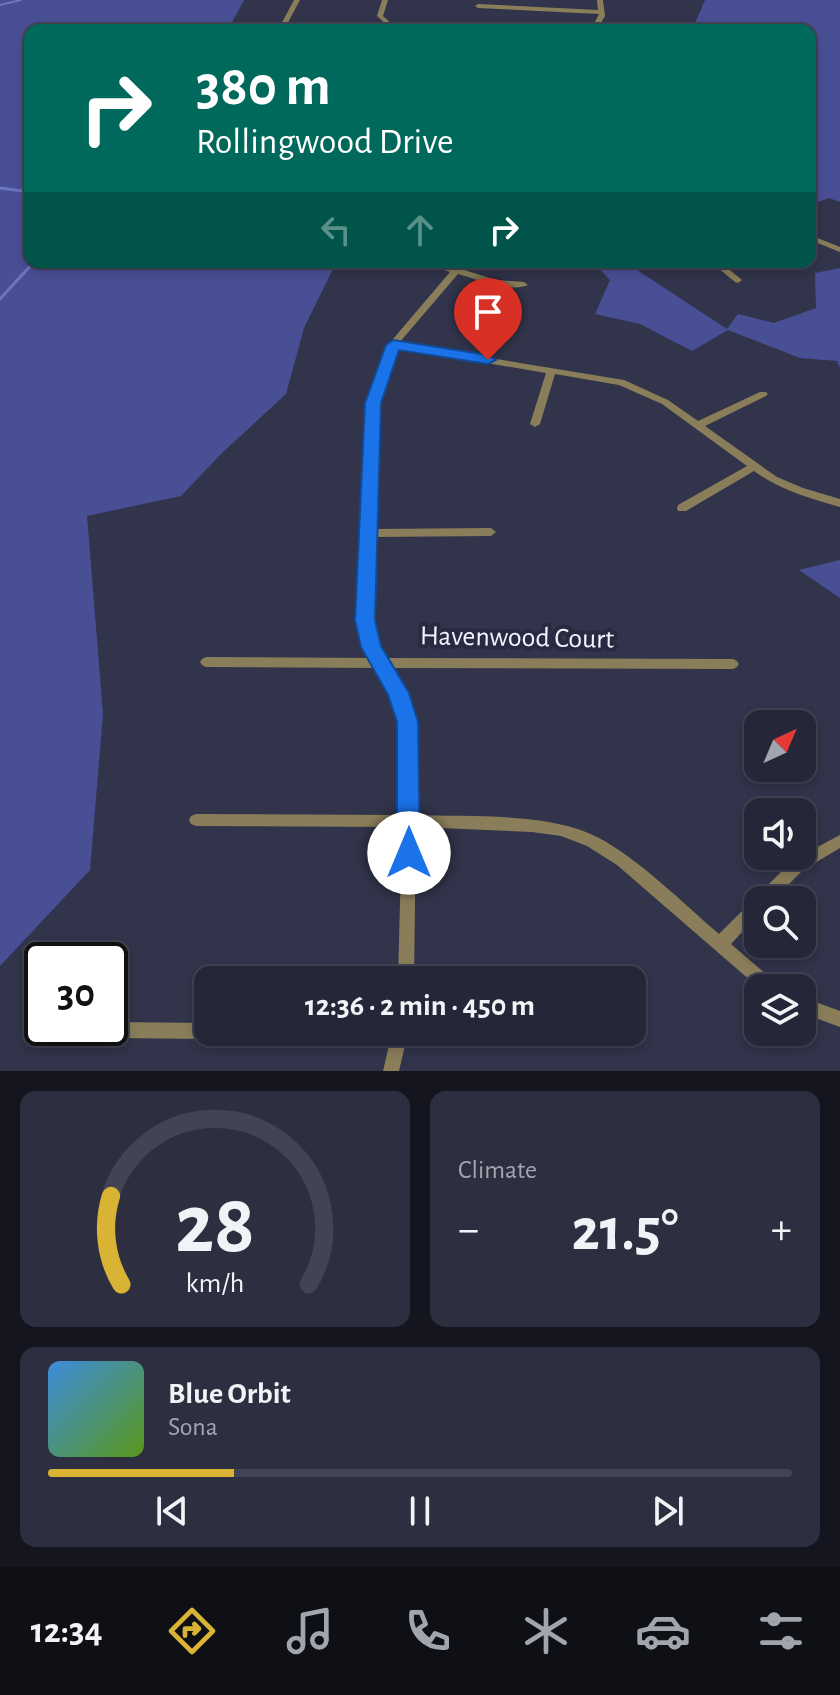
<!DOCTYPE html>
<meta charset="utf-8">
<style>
body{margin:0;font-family:"Alegreya Sans",sans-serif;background:#2d2f40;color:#f1f3f6;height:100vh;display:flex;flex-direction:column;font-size:30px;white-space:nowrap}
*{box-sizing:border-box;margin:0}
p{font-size:26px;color:#a3a5ae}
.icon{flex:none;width:44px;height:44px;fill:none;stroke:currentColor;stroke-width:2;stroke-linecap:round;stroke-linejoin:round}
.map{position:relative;height:1071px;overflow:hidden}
.panel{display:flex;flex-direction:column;gap:20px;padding:20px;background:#14151f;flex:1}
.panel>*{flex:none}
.hud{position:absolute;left:24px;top:24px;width:792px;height:244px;border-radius:16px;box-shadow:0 4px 12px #0003,0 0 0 2px #424453;background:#00695c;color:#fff;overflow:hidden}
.needle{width:52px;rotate:44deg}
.controls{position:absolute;left:744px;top:710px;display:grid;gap:16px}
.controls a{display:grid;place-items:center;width:72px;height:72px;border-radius:16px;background:#252738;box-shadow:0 4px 12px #0003,0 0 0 2px #424453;font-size:40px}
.speed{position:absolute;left:24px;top:942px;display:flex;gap:16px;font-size:40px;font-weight:700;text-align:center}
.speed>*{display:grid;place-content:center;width:104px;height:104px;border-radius:50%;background:#252738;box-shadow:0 4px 12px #0003,0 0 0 2px #424453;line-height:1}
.speed .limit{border:4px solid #111;border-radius:12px;background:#fff;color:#111}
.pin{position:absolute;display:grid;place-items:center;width:68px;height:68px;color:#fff;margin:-82px -34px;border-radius:50% 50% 50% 0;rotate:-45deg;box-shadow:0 0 8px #0007}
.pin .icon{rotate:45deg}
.me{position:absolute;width:88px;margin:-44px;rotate:0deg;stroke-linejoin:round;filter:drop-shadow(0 0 6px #0008)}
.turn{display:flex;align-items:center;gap:28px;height:168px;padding:0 40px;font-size:36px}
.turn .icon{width:104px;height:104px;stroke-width:2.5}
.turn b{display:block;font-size:56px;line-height:68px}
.lanes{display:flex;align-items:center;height:76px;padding:0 40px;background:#0003;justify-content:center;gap:40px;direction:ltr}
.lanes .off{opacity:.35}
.big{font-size:60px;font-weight:600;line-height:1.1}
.panel .tile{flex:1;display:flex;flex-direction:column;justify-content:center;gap:12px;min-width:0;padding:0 28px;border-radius:16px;background:#2d2f40}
.panel .dial{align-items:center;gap:0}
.dial svg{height:208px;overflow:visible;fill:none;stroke:#424453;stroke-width:7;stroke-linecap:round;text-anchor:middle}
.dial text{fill:#f1f3f6;stroke:none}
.song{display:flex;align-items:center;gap:24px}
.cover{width:96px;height:96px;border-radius:12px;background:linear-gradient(135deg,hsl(210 70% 55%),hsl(90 70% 35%))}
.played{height:8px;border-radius:4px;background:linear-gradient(90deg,#d9b334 25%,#424453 25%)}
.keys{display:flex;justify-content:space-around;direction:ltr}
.heat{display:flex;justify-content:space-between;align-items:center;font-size:44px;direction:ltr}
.panel .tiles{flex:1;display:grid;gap:20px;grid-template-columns:1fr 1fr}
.tile:last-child{grid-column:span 2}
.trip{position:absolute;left:194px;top:966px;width:452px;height:80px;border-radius:16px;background:#252738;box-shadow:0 4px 12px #0003,0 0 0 2px #424453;font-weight:600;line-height:80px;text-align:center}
.dock{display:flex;height:128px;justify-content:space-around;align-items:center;background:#0f1016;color:#a3a5ae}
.dock .icon{width:56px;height:56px}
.dock .selected{color:#d9b334}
.dock b{font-size:36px;color:#f1f3f6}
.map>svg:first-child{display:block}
.green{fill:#494f94}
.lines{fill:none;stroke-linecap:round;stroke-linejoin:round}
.stream-far1{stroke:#6c75c2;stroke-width:2}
.stream{stroke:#6c75c2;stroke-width:3}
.street{fill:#8a7e5a;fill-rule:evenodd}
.route{fill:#1a73e8;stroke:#114b97;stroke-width:2}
.labels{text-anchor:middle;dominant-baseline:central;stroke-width:8;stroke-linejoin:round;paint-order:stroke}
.street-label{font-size:28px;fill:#f2f4fd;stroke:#272a40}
</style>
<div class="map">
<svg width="840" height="1071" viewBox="0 0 840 1071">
<rect width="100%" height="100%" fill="#31344a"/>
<g class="green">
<path d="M0 0H244L231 24 224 30H30V262H333L334 267 304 328 286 394 222 453 181 496 87 516 103 714 90 870 0 966Z"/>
<path d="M705 0H840V202L829 198 810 205V30H692Z"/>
<path d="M593 262 631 266 727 329 738 314 774 323 816 308 815 273 840 268V368L837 361 800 358 728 330 692 351 640 324 595 314 610 280Z"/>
<path d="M840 560V598L799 570Z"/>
</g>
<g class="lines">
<path class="stream-far1" d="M0 5 21 0"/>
<g class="stream">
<path d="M0 188 30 192"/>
<path d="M0 299 34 262"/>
</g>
<g class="street">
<path d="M294 0H300L284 30H278Z"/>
<path d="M382 0H388L383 16 399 30H392L377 16Z"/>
<path d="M597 0H603L605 16 597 30H591L599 14 478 8 475 6 478 4 598 10Z"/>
<path d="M810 235 840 247V252L810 240Z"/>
<path d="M423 262H436L454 267 459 262H467L461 269 496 280 524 282 528 285C511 293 476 279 458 274L399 343 624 380 668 400 698 421 760 392H766L768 394 766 396 705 426 777 477 803 488 840 499V507C809 498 780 490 754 471L686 511H678L677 508 678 505 747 466 662 404 619 385 555 374 540 424 535 427 530 424 546 373 397 348 390 362 378 403 374 529 491 528 496 532 491 536 374 537 371 620 376 640 385 658 733 659 737 661 739 664 737 667 733 669 391 668C421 719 416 758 416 815 469 817 552 812 599 838 640 860 683 903 719 934L793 860 840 835V848L803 870 773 900H758V915L731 944 776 983 779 988H759L617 865 587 846 561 836 532 832 416 827 414 980H398L402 827 196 826 191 824 189 820 191 816 196 814 402 815C403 756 409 721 378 668L206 667 202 665 200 662 202 659 206 657 373 658 364 640 359 620 368 403 380 362 388 345 450 272Z"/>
<path d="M711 262H720L742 280 738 283 735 282Z"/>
<path d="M802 997 840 1011V1027L802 1013Z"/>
<path d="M111 1022 208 1023V1032H215L214 1037 208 1039 111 1038 105 1036 103 1030 104 1028H110Z"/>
<path d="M392 1032H408L399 1071H383Z"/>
</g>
</g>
<path class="route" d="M393 340 488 355 496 360 488 364 399 350 381 403 375 620 381 646 409 693 418 722 420 853 417 861 409 864 401 861 397 853V722L388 695 361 647 355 620 365 403 386 345Z"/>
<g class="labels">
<g class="street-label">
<text transform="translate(517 638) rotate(1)">Havenwood Court</text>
</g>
</g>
</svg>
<div class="controls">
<a><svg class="needle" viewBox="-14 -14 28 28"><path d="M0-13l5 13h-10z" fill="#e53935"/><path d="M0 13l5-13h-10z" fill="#a3a5ae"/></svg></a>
<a><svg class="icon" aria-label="sound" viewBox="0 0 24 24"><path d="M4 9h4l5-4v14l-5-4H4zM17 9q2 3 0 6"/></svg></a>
<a><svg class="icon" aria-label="search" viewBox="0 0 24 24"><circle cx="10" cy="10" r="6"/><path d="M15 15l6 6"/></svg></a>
<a><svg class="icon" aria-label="layers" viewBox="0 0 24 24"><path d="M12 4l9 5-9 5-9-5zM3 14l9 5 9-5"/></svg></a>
</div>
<div class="speed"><div class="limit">30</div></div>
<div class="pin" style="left:488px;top:360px;background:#d93025"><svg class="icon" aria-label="arrive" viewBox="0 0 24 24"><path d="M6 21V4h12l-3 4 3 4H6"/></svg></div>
<svg class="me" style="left:409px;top:853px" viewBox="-20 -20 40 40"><circle r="19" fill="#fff"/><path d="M0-13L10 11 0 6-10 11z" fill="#1a73e8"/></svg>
<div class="trip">12:36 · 2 min · 450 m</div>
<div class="hud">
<div class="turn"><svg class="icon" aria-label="right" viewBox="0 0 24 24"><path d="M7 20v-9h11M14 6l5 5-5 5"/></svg><div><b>380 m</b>Rollingwood Drive</div></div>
<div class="lanes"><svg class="icon off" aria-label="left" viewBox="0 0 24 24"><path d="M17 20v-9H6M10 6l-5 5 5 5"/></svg><svg class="icon off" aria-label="ahead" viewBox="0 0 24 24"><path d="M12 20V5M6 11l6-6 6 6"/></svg><svg class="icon" aria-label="right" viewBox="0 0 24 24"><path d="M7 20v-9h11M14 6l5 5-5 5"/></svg></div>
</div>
</div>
<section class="panel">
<div class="tiles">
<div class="tile dial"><svg viewBox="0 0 100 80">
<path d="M14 69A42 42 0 1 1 86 69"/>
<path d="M14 69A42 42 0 0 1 10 35" stroke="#d9b334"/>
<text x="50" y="56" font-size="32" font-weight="700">28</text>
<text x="50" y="72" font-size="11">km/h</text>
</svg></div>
<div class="tile"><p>Climate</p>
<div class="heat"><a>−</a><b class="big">21.5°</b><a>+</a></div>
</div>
<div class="tile">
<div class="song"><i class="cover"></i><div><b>Blue Orbit</b><p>Sona</p></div></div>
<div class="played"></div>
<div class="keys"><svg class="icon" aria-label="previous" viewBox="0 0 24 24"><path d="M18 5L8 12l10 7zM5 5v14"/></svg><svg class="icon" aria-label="pause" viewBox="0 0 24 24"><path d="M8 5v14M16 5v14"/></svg><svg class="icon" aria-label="next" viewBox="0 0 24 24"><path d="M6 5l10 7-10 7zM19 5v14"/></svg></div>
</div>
</div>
</section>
<nav class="dock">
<b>12:34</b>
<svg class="icon selected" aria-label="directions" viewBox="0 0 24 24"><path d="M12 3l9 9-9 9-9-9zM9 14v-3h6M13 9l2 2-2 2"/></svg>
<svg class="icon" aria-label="music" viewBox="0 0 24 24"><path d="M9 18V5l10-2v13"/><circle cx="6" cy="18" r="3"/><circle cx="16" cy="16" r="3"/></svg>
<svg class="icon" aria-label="phone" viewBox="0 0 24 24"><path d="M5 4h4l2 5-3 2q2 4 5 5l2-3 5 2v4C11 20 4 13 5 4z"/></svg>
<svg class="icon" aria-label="climate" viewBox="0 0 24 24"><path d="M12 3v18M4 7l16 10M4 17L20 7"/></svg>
<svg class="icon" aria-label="car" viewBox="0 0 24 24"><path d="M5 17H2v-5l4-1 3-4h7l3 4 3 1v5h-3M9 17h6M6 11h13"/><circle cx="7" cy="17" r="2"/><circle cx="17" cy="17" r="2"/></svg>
<svg class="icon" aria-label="filters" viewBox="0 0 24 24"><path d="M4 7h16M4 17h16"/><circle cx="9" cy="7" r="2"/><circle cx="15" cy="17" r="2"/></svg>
</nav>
